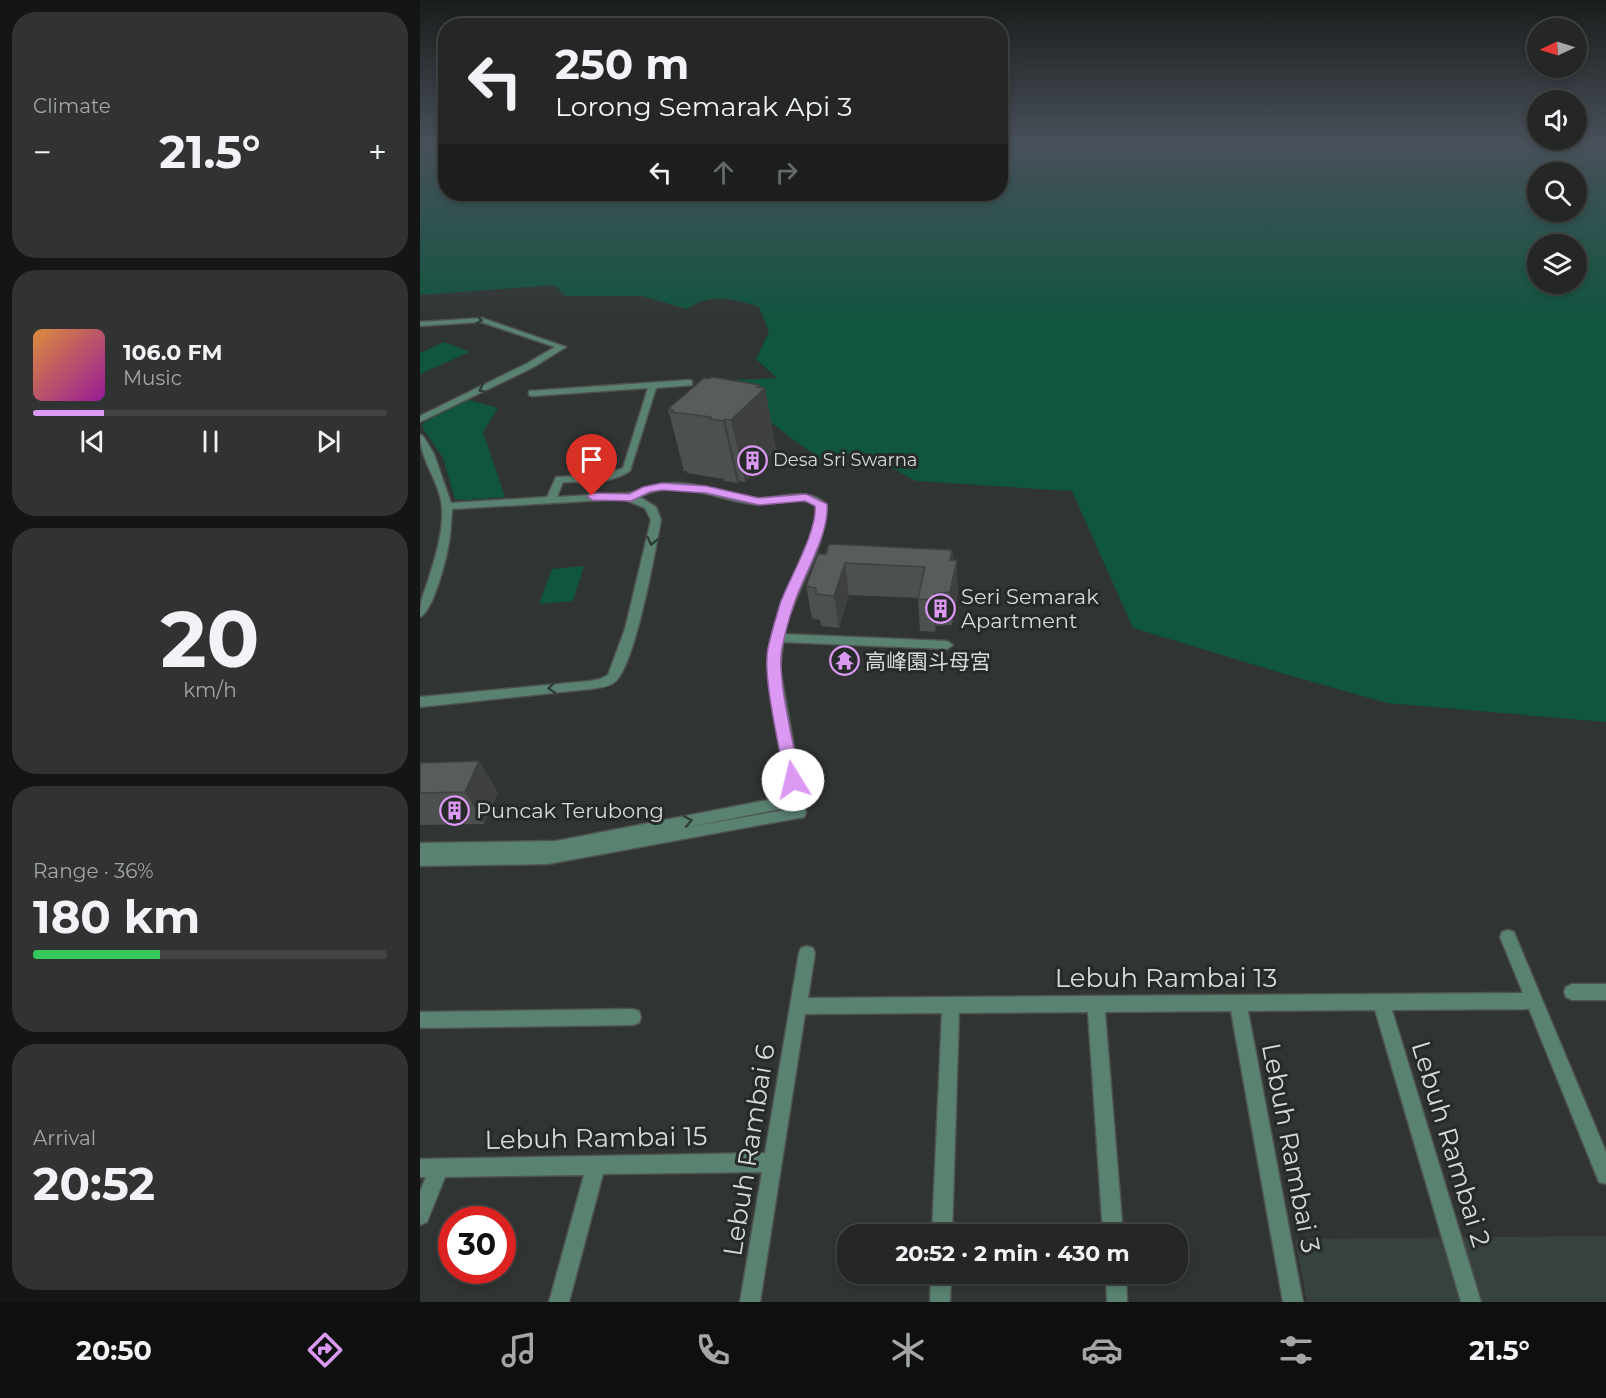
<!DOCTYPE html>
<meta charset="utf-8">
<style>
body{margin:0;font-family:Montserrat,"Noto Sans SC",sans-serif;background:#303332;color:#f1f3f6;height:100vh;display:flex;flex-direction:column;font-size:22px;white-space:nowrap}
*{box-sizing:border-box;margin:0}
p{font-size:20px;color:#a3a5a7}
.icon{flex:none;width:33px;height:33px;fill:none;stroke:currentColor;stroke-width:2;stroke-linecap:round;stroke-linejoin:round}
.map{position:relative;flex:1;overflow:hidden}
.side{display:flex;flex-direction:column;gap:12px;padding:12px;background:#141515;width:420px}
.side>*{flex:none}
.hud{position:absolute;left:18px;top:18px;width:570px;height:183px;border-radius:24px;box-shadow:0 3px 9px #0003,0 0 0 2px #414443;background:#242726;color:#f1f3f6;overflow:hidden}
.needle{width:39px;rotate:266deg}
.tools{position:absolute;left:1107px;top:18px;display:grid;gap:12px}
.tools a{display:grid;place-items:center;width:60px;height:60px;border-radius:50%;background:#242726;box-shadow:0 3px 9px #0003,0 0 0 2px #414443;font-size:30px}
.speed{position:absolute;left:18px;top:1206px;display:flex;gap:12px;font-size:30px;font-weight:700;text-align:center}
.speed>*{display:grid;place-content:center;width:78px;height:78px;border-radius:50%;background:#242726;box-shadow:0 3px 9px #0003,0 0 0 2px #414443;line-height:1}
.speed .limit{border:9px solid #d22;background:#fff;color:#111}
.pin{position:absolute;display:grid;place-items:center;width:51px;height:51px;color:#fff;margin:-62px -26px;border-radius:50% 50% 50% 0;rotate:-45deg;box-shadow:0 0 6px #0007}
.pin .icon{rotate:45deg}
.me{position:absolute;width:66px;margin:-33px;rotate:351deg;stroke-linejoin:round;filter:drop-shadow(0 0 4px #0008)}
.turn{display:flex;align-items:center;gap:21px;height:126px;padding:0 18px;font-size:27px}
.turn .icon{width:78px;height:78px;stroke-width:2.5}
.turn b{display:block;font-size:42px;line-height:51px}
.lanes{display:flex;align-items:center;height:57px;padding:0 18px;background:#0003;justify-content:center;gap:30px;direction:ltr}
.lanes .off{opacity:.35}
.big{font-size:45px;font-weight:700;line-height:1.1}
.side .tile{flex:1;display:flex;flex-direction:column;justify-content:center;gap:9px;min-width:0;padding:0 21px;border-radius:24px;background:#303332}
.side .dial{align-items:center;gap:0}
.dial b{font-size:78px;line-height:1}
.song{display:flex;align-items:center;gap:18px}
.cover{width:72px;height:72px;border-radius:9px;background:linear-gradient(135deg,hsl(30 70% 55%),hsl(300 70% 35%))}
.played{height:6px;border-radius:3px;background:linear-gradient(90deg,#dc99f4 20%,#414443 20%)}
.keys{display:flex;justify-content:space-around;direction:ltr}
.heat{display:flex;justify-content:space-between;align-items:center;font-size:33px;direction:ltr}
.charge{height:9px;border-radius:4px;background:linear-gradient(90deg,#34c759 36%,#414443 0)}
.trip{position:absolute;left:417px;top:1224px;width:351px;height:60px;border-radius:24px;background:#242726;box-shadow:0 3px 9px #0003,0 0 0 2px #414443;font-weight:700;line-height:60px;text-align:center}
.tab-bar{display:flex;height:96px;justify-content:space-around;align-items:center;background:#0e100f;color:#a3a5a7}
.tab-bar .icon{width:42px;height:42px}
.tab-bar .current{color:#dc99f4}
.tab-bar b{font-size:27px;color:#f1f3f6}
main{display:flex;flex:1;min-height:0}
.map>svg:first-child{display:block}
.built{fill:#37413d}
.green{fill:#0f553f;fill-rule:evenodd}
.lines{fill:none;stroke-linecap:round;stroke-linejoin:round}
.street-casing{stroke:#4e5250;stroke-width:3}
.street{fill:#598271;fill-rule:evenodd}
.wall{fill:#4c504e}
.shaded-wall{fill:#3e4140}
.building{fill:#585d5b;stroke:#3e4140;stroke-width:1.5}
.oneway{stroke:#303c37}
.route{fill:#dc99f4;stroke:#8f639f;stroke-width:1.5}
.labels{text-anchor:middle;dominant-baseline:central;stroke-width:6;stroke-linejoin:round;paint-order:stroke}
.far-poi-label{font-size:18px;fill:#d7dad8;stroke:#262a28;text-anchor:start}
.poi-label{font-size:21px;fill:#d7dad8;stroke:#262a28;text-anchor:start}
.near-street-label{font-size:26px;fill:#d7dad8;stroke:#262a28}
</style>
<main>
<section class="side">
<div class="tile"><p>Climate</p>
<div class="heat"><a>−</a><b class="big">21.5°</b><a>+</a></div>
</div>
<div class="tile">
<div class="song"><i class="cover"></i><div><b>106.0 FM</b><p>Music</p></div></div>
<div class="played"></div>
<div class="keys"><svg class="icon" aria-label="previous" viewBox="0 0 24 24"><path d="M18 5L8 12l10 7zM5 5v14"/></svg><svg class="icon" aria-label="pause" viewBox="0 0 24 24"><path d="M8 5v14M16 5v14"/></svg><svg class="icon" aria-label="next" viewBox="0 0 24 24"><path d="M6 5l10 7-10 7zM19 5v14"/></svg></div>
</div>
<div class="tile dial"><b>20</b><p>km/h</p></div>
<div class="tile"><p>Range · 36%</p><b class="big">180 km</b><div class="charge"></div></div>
<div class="tile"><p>Arrival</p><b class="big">20:52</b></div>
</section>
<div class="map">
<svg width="1186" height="1302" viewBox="0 0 1186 1302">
<rect width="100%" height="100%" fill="#303432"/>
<path class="built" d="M1186 1236V1302H887L875 1239Z"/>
<g class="green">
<path d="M0 143H25L26 194H580L581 143H1186V722L967 703 861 673 713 628 652 491 496 481 436 449 411 465 379 444 297 381 357 378 336 359 349 332 339 307C312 299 292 292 267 309L222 296H146L134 285 0 295ZM1118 172H1156V212H1118ZM1118 244H1156V284H1118Z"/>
<path d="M24 342 50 352 0 374V353Z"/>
<path d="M49 400 78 408 63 432 85 497 46 500 35 499 23 458 2 427 4 422Z"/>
<path d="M164 566 153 601 119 604 132 569Z"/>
</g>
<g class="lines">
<defs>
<g id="street">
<path d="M62 318 146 347 112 368 0 422V416L106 364 135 347 61 322 0 326V322Z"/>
<path d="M269 380 272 381V385L236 388 210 471C190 484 166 482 143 482L137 497 203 493C212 495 237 484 252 483 281 482 306 496 334 498 358 500 387 485 406 504 407 550 374 590 364 634L527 641 533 645 527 649 363 642 360 669 386 813 384 817 128 864 0 866V843L136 841 369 796 348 669V661L351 638 356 621 389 542 396 516V505C377 494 354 506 333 504 295 500 257 477 220 497L236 507 241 520C235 552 216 661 196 681 190 687 178 688 170 689L0 707V697L170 681 180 679 188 675 205 629 231 520 225 508 203 499 32 509C31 520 31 531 29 542 27 557 13 612 0 617 0 600 3 596 8 581 15 558 24 531 22 507 20 482 0 460 0 435L3 436 14 454 31 503 127 497 136 477 184 475 203 468 228 388 112 396 109 395V391ZM371 807V809L263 828Z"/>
<path d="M1088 930 1094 932 1096 937 1186 1152V1184L1179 1182 1109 1009 972 1010 1061 1302H1041L955 1010 828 1011 883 1302H863L811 1011 685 1012 703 1234H683L668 1012 539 1013 532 1234H512L522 1013 385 1014 340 1302H320L342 1172 183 1174 149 1302H129L164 1175 25 1177 7 1222 0 1225V1191L6 1177H0V1159L345 1153 379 953 381 948 387 946 393 948 395 953 388 998 1103 993 1080 937 1082 932Z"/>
<path d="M1152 984H1186V1000H1152L1146 997 1144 992 1146 987Z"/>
<path d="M213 1009 219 1011 221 1017 219 1023 213 1025 0 1028V1012Z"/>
<path d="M511 1274H531L530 1302H510Z"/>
<path d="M686 1274H706L707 1302H687Z"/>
</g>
</defs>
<use href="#street" class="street-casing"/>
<use href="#street" class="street"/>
</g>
<g class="wall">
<path d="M339 385 340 387 345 388 356 449 325 482 319 481 317 483 304 481V479L267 473V471H264L248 409Z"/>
<path d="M532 550 533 560 538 592 532 625 516 626 515 632 500 631 498 598 429 595 419 628 401 626 400 620 392 618 386 586 406 554Z"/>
<path d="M59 761 78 793 64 824 0 825V763Z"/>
</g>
<g class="shaded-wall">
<path d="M339 385 341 392 345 388 356 449 325 482 311 420Z"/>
<path d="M305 419 319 481 317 483 303 421Z"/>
<path d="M532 550 534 576 537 560 538 592 532 625 530 592V560Z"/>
<path d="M425 563 429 595 419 628 414 596Z"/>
<path d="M514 594 516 626 515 632 513 600Z"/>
<path d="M59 761 78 793 64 824 45 792Z"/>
</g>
<g class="building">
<path d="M292 377 339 385 337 387 345 388 311 420 305 419 303 421 289 419 291 417 251 412 253 410 248 409 284 378 289 379Z"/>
<path d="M409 544 532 550 530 560H537L530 592 514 594 513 600 498 599 505 567 425 563 414 596 396 594V588L386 586 398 554H406Z"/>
<path d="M59 761 45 792 0 793V763Z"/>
</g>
<defs><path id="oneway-chevron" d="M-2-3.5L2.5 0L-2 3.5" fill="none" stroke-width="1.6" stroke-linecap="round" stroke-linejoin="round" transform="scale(1.5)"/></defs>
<g class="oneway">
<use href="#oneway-chevron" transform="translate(58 320) rotate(5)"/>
<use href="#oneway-chevron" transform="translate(63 389) rotate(154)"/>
<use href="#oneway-chevron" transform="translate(232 541) rotate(103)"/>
<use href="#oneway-chevron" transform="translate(132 688) rotate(175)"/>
<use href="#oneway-chevron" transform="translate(268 821) rotate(-11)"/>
</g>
<linearGradient id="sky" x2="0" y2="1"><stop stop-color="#1a1d1c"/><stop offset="0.44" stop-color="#48505a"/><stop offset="1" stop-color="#48505a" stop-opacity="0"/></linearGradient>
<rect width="1186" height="326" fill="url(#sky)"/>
<path class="route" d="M242 483 286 486 339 498 386 494 407 504C410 533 383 576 374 604 369 618 365 633 362 648 356 677 375 748 380 780L378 784H367L365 780C360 748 342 677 348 648 351 634 356 618 360 604 369 579 398 530 395 506L385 501 339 505 286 493 242 490 230 492 211 501 172 500 167 496 172 493 209 494 223 487Z"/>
<defs>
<symbol id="building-ring" viewBox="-11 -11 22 22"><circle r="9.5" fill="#262a28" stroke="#dc99f4" stroke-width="1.5"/><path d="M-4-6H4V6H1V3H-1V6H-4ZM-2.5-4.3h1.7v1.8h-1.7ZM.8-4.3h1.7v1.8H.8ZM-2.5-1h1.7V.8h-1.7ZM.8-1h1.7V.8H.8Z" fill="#dc99f4"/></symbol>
<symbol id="temple-ring" viewBox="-11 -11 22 22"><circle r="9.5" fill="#262a28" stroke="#dc99f4" stroke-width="1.5"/><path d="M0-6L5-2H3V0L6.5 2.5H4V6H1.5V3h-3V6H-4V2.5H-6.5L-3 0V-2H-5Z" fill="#dc99f4"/></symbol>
</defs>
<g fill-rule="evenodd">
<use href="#building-ring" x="316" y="444" width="33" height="33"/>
<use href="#building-ring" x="504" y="592" width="33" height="33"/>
<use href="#temple-ring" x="408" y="644" width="33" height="33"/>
<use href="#building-ring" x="18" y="794" width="33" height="33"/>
</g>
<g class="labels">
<g class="far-poi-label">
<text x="353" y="460">Desa Sri Swarna</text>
</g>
<g class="poi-label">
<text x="541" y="596">Seri Semarak<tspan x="541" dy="24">Apartment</tspan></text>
<text x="445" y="661">高峰園斗母宮</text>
<text x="56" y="810">Puncak Terubong</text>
</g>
<g class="near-street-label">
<text x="746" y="978">Lebuh Rambai 13</text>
<text transform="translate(176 1138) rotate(-1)">Lebuh Rambai 15</text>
<text transform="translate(1031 1144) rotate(73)">Lebuh Rambai 2</text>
<text transform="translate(871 1148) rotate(79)">Lebuh Rambai 3</text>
<text transform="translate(329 1150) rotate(-81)">Lebuh Rambai 6</text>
</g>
</g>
</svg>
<div class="tools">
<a><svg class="needle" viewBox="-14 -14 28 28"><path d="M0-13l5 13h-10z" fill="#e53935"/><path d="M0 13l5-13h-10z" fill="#a3a5a7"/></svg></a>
<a><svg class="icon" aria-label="sound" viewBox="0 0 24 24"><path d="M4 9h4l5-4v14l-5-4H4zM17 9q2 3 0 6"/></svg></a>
<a><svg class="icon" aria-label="search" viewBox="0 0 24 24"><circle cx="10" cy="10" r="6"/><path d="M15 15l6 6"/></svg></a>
<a><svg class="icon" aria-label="layers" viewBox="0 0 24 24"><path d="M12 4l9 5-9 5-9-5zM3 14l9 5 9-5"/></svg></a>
</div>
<div class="speed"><div class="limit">30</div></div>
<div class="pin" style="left:172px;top:496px;background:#d93025"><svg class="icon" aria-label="arrive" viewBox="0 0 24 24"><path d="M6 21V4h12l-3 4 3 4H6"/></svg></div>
<svg class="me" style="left:373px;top:780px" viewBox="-20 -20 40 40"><circle r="19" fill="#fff"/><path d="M0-13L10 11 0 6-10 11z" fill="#dc99f4"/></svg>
<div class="trip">20:52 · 2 min · 430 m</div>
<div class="hud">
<div class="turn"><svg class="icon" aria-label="left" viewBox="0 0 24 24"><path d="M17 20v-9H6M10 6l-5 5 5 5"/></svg><div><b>250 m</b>Lorong Semarak Api 3</div></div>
<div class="lanes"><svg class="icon" aria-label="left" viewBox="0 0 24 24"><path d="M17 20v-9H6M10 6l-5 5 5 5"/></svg><svg class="icon off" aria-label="ahead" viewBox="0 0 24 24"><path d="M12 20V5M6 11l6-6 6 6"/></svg><svg class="icon off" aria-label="right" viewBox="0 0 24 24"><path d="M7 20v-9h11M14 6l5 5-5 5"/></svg></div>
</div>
</div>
</main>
<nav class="tab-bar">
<b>20:50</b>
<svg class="icon current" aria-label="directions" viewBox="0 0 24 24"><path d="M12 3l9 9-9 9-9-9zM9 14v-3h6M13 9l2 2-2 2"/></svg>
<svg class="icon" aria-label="music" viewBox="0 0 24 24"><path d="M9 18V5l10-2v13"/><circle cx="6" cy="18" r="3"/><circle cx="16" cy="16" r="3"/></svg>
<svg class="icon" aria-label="phone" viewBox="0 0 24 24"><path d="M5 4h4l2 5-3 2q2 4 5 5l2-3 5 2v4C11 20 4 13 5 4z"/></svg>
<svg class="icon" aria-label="climate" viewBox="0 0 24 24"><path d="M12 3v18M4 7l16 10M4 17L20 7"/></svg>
<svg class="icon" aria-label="car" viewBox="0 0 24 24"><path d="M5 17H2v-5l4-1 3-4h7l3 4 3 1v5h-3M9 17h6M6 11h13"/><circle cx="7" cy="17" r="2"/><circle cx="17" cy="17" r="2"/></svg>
<svg class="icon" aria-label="filters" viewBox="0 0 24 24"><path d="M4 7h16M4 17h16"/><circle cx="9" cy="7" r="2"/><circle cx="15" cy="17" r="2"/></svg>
<b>21.5°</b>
</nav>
